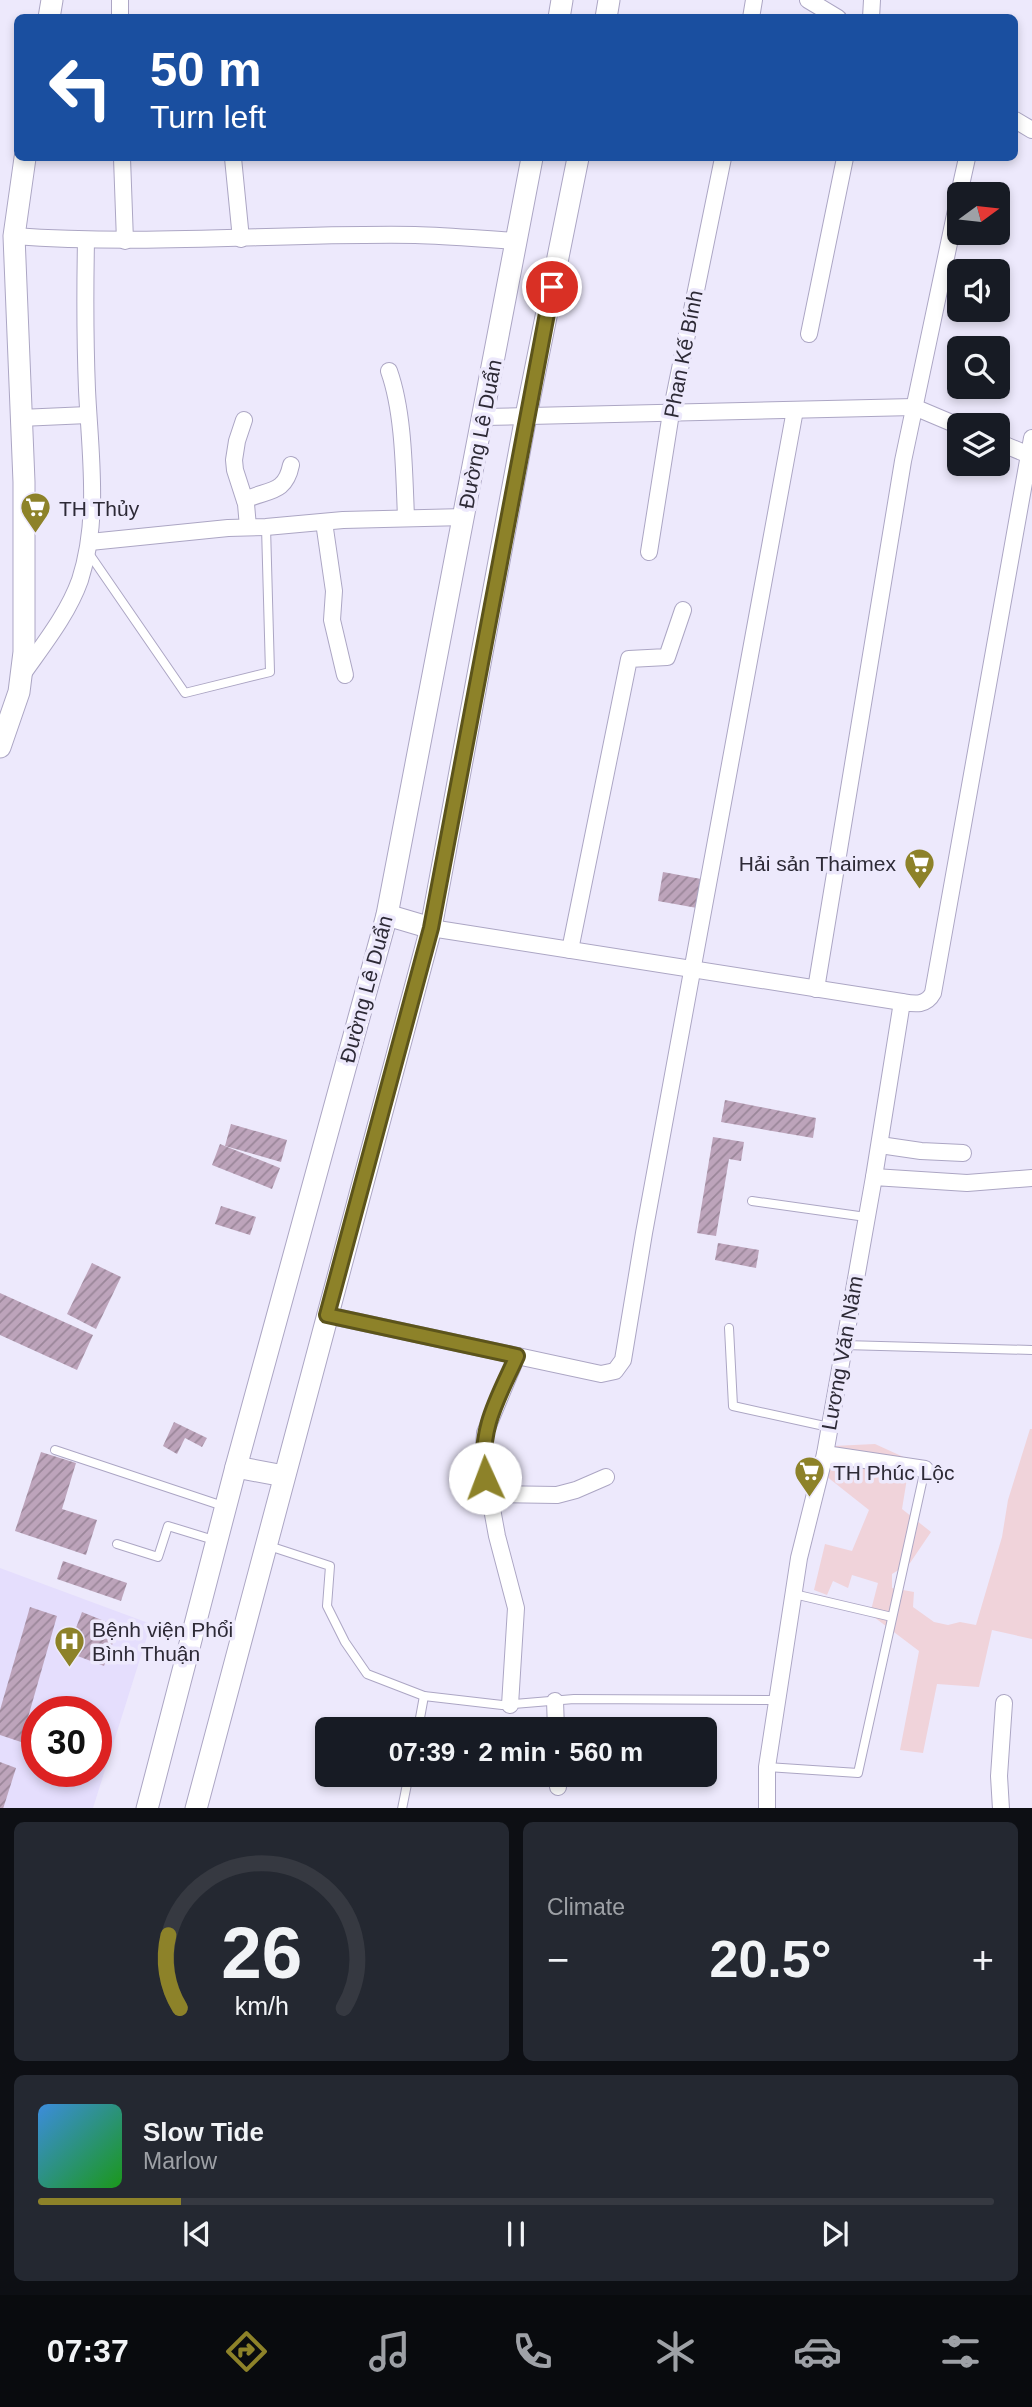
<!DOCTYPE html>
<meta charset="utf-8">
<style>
body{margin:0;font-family:Arial,sans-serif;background:#242831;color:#f1f3f6;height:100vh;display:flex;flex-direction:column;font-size:26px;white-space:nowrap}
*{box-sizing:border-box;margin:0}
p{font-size:23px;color:#9ea1a6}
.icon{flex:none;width:38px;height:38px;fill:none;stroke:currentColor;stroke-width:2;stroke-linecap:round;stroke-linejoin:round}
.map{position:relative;height:1808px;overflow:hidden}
.details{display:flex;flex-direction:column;gap:14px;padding:14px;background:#0d0f14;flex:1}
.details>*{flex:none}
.banner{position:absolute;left:14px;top:14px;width:1004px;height:147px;border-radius:10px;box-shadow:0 4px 10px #0003;background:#1a4fa0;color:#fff;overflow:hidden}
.needle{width:46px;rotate:75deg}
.tools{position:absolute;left:947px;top:182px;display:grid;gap:14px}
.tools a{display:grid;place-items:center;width:63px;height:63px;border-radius:10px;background:#171b24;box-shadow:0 4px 10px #0003;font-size:35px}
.speed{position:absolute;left:21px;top:1696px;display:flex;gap:14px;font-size:35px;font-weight:700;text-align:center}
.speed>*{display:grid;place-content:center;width:91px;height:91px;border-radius:50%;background:#171b24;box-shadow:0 4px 10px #0003;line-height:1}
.speed .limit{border:10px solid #d22;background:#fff;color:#111}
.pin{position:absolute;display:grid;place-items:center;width:60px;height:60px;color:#fff;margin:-30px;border:4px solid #fff;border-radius:50%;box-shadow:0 2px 7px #0007}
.me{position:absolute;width:77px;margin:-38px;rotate:358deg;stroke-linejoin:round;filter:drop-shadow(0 0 5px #0008)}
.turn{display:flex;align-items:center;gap:24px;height:147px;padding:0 21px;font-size:32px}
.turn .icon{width:91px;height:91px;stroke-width:2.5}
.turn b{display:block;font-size:49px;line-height:60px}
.big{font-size:52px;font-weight:700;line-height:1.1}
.details .widget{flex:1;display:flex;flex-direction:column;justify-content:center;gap:10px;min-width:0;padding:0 24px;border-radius:10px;background:#242831}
.details .dial{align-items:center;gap:0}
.dial svg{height:182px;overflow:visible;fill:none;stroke:#363941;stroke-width:7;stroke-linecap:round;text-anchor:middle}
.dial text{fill:#f1f3f6;stroke:none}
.song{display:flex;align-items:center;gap:21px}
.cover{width:84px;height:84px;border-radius:10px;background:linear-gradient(135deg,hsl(210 70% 55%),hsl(120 70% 35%))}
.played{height:7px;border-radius:4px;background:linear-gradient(90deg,#8d8229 15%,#363941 15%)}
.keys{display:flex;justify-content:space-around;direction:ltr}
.heat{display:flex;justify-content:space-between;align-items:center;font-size:38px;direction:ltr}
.details .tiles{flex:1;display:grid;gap:14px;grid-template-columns:1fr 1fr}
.widget:last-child{grid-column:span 2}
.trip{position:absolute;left:315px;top:1717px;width:402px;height:70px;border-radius:10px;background:#171b24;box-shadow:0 4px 10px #0003;font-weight:700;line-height:70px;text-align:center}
.menu{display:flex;height:112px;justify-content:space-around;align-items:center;background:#090b0e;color:#9ea1a6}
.menu .icon{width:49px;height:49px}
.menu .active{color:#8d8229}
.menu b{font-size:32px;color:#f1f3f6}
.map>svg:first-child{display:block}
.built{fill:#e5defd;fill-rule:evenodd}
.grass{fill:#f0d3da}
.building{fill:url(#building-hatch)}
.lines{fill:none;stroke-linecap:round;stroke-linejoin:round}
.lane-casing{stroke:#aca6c4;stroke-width:10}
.street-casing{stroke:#aca6c4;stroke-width:18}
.secondary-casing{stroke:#aca6c4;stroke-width:23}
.lane{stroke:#fff;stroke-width:8}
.street{stroke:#fff;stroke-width:16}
.secondary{stroke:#fff;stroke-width:21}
.route-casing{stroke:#5c541b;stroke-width:18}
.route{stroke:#8d8229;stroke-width:12}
.labels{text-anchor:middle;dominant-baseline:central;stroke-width:7;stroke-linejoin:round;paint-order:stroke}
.street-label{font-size:21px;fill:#2d2a36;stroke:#ede9fc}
.poi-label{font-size:21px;fill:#2d2a36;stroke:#ede9fc;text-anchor:start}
</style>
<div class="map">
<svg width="1032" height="1809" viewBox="0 0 1032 1809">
<defs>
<pattern id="building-hatch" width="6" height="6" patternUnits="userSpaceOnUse" patternTransform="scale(1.75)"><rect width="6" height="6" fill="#bda4bb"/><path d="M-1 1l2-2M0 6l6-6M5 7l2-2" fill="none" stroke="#9a8699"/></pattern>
</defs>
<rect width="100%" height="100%" fill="#ede9fc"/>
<path class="built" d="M0 1568 151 1624 93 1808H0ZM37 1712H96V1771H37Z"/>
<path class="grass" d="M1030 1429H1032V1639L992 1630 979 1687 937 1684 923 1753 900 1750 919 1651 870 1614 878 1583 852 1575 848 1588 833 1581 827 1595 814 1590 825 1544 852 1551 869 1510 826 1476 833 1446 875 1444 910 1460 902 1509 931 1532 910 1563 892 1574V1588L914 1592 913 1607 934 1622 948 1625 960 1622 976 1625 1002 1537 1008 1500Z"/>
<g class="building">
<path d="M663 872 701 879 697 908 658 901Z"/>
<path d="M725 1100 816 1118 813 1138 721 1122Z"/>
<path d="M231 1124 287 1140 281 1162 225 1146Z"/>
<path d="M713 1137 744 1142 741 1161 729 1159 716 1236 697 1233Z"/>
<path d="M220 1144 280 1168 272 1189 212 1165Z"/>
<path d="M221 1206 256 1217 250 1235 215 1224Z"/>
<path d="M718 1243 759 1250 756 1268 715 1260Z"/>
<path d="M92 1263 121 1277 96 1329 67 1314Z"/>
<path d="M0 1293 93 1335 77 1370 0 1335Z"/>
<path d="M174 1422 207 1438 202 1447 185 1438 177 1454 163 1446Z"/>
<path d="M41 1452 76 1463 62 1509 97 1520 86 1555 15 1531Z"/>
<path d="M63 1561 127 1583 121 1601 57 1579Z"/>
<path d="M30 1607 57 1616 21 1742 0 1735V1710Z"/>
<path d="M82 1612 119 1627 104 1666 67 1652Z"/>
<path d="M0 1762 16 1768 3 1809H0Z"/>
</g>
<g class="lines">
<defs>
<g id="lane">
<path d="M88 552 185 693 270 672 266 527"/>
<path d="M752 1201 866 1217"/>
<path d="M729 1328 733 1406 829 1427"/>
<path d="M844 1345 1032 1350"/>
<path d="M55 1450 223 1506"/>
<path d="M117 1544 158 1557 168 1526 217 1541"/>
<path d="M266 1545 330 1566 327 1606 345 1642 367 1674 424 1696 502 1705 574 1699 778 1700"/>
<path d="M794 1594 892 1617"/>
<path d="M418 1729 424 1696"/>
<path d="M767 1767 858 1773 925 1469"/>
<path d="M402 1809 409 1774"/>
</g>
<g id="street">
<path d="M808 0 838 18"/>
<path d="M120 18V0"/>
<path d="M751 18 754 0"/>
<path d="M871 18 872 0"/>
<path d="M1015 120 1032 130"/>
<path d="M122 158 125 241"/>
<path d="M233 158 241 239"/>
<path d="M959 194 967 158"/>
<path d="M14 236C149 246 280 233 415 235 449 236 483 239 517 241"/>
<path d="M809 334 845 158"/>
<path d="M389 371C404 413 404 473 406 517"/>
<path d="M484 417 914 407 959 426"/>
<path d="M20 418 88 415"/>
<path d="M244 420 237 441 234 460 235 470 246 504 248 527"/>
<path d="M998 442 1029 455"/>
<path d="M245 500C267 489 285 495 291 465"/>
<path d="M324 522 334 591 332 620 345 675"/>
<path d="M90 542 228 528 266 527 343 520 465 517"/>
<path d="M649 552 671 413 723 158"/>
<path d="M22 675C43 645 68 614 80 580 100 518 90 453 87 390 85 340 85 291 86 241"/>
<path d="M431 928 902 1002C915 1004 926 1006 933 993L1032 438"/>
<path d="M570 950 629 659 667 657 683 610"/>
<path d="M816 989 903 461 959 196"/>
<path d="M880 1145 921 1151 963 1153"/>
<path d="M874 1177 902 1002"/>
<path d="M327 1315 601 1374 615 1371 623 1360 644 1233 795 410"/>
<path d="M825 1454 925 1469"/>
<path d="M488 1494 557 1495 576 1490 606 1477"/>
<path d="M555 1701 556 1729"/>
<path d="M510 1705 516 1608 497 1536 483 1460 485 1433 517 1356"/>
<path d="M557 1774 558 1787"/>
<path d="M767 1809V1767L799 1558 825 1454 874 1177 967 1183 1032 1178"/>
<path d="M1001 1809 999 1776 1004 1703"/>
</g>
<g id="secondary">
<path d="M49 18 52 0"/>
<path d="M559 18 562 0"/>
<path d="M606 18 609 0"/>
<path d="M0 747 19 692 24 652V482L14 236 25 158"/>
<path d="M387 915 431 928"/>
<path d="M236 1467 284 1476"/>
<path d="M147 1809 236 1467 387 915 532 158"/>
<path d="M196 1809 431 928 526 416 578 158"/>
</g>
</defs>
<use href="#lane" class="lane-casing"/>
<use href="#street" class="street-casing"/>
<use href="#secondary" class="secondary-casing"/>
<use href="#lane" class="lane"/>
<use href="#street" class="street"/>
<use href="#secondary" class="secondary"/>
</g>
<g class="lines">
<defs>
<path id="route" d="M485 1478C479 1428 497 1400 517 1356L327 1315 431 928 552 287"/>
</defs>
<use href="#route" class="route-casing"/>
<use href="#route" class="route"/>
</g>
<defs>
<symbol id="supermarket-pin" viewBox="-11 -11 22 30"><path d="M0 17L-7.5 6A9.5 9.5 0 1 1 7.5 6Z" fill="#8d8229" stroke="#ede9fc"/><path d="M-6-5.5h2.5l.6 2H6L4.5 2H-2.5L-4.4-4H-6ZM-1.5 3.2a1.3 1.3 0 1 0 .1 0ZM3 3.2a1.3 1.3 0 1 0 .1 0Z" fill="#fff"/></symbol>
<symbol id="hospital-pin" viewBox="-11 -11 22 30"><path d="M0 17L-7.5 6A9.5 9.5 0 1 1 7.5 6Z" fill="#8d8229" stroke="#ede9fc"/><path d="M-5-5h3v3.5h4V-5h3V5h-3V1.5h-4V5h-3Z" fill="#fff"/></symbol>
</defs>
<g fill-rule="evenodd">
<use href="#supermarket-pin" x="18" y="490" width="35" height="47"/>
<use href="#supermarket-pin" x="902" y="846" width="35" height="47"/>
<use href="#supermarket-pin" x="792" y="1454" width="35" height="47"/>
<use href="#hospital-pin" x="52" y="1624" width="35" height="47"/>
</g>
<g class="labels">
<g class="street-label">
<text transform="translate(683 354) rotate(-79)">Phan Kế Bính</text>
<text transform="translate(480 434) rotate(-79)">Đường Lê Duẩn</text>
<text transform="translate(366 989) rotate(-75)">Đường Lê Duẩn</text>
<text transform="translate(842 1353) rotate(-80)">Lương Văn Năm</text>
</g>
<g class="poi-label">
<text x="59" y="508">TH Thủy</text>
<text x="896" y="863" text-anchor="end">Hải sản Thaimex</text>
<text x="833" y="1472">TH Phúc Lộc</text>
<text x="92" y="1629">Bệnh viện Phổi<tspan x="92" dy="24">Bình Thuận</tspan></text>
</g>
</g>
</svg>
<div class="tools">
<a><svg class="needle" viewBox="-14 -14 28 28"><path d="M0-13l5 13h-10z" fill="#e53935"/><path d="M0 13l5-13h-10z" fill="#9ea1a6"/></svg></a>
<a><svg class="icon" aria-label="sound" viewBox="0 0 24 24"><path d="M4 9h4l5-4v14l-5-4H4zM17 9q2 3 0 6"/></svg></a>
<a><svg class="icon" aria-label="search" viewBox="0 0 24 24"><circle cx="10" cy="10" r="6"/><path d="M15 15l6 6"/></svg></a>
<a><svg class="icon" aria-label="layers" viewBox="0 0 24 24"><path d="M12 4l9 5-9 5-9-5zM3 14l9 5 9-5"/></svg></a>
</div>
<div class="speed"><div class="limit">30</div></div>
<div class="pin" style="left:552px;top:287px;background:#d93025"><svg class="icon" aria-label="arrive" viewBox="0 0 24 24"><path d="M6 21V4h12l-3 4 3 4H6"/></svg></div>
<svg class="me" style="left:485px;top:1478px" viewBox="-20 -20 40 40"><circle r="19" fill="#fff"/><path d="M0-13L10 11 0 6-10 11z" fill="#8d8229"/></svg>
<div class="trip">07:39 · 2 min · 560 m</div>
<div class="banner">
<div class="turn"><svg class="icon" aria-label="left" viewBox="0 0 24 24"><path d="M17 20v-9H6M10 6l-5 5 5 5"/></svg><div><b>50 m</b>Turn left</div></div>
</div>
</div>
<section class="details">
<div class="tiles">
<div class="widget dial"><svg viewBox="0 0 100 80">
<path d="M14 69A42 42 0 1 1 86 69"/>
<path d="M14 69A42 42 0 0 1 9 37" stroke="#8d8229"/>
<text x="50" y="56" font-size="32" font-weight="700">26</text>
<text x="50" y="72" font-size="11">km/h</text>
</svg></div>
<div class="widget"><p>Climate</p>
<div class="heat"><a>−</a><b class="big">20.5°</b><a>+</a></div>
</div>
<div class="widget">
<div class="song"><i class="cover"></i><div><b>Slow Tide</b><p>Marlow</p></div></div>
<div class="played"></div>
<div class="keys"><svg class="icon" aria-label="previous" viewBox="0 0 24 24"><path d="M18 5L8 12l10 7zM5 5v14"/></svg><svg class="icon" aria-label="pause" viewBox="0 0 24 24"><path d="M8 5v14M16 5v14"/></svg><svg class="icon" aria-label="next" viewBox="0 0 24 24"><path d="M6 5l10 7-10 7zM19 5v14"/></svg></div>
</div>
</div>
</section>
<nav class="menu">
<b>07:37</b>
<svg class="icon active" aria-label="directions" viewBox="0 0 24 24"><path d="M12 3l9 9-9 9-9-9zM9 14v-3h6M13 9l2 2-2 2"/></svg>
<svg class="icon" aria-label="music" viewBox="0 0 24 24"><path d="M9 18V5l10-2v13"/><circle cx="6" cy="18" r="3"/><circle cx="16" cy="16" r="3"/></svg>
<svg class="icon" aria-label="phone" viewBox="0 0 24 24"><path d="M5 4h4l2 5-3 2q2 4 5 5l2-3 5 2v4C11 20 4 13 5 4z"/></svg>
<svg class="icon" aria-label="climate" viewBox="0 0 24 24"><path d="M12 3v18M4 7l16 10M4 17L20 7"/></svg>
<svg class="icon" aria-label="car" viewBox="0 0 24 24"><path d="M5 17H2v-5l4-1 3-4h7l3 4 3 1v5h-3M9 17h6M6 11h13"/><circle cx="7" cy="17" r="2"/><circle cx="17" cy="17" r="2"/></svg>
<svg class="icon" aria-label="filters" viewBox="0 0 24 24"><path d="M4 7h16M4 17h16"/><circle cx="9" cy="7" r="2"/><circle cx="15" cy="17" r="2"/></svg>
</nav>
